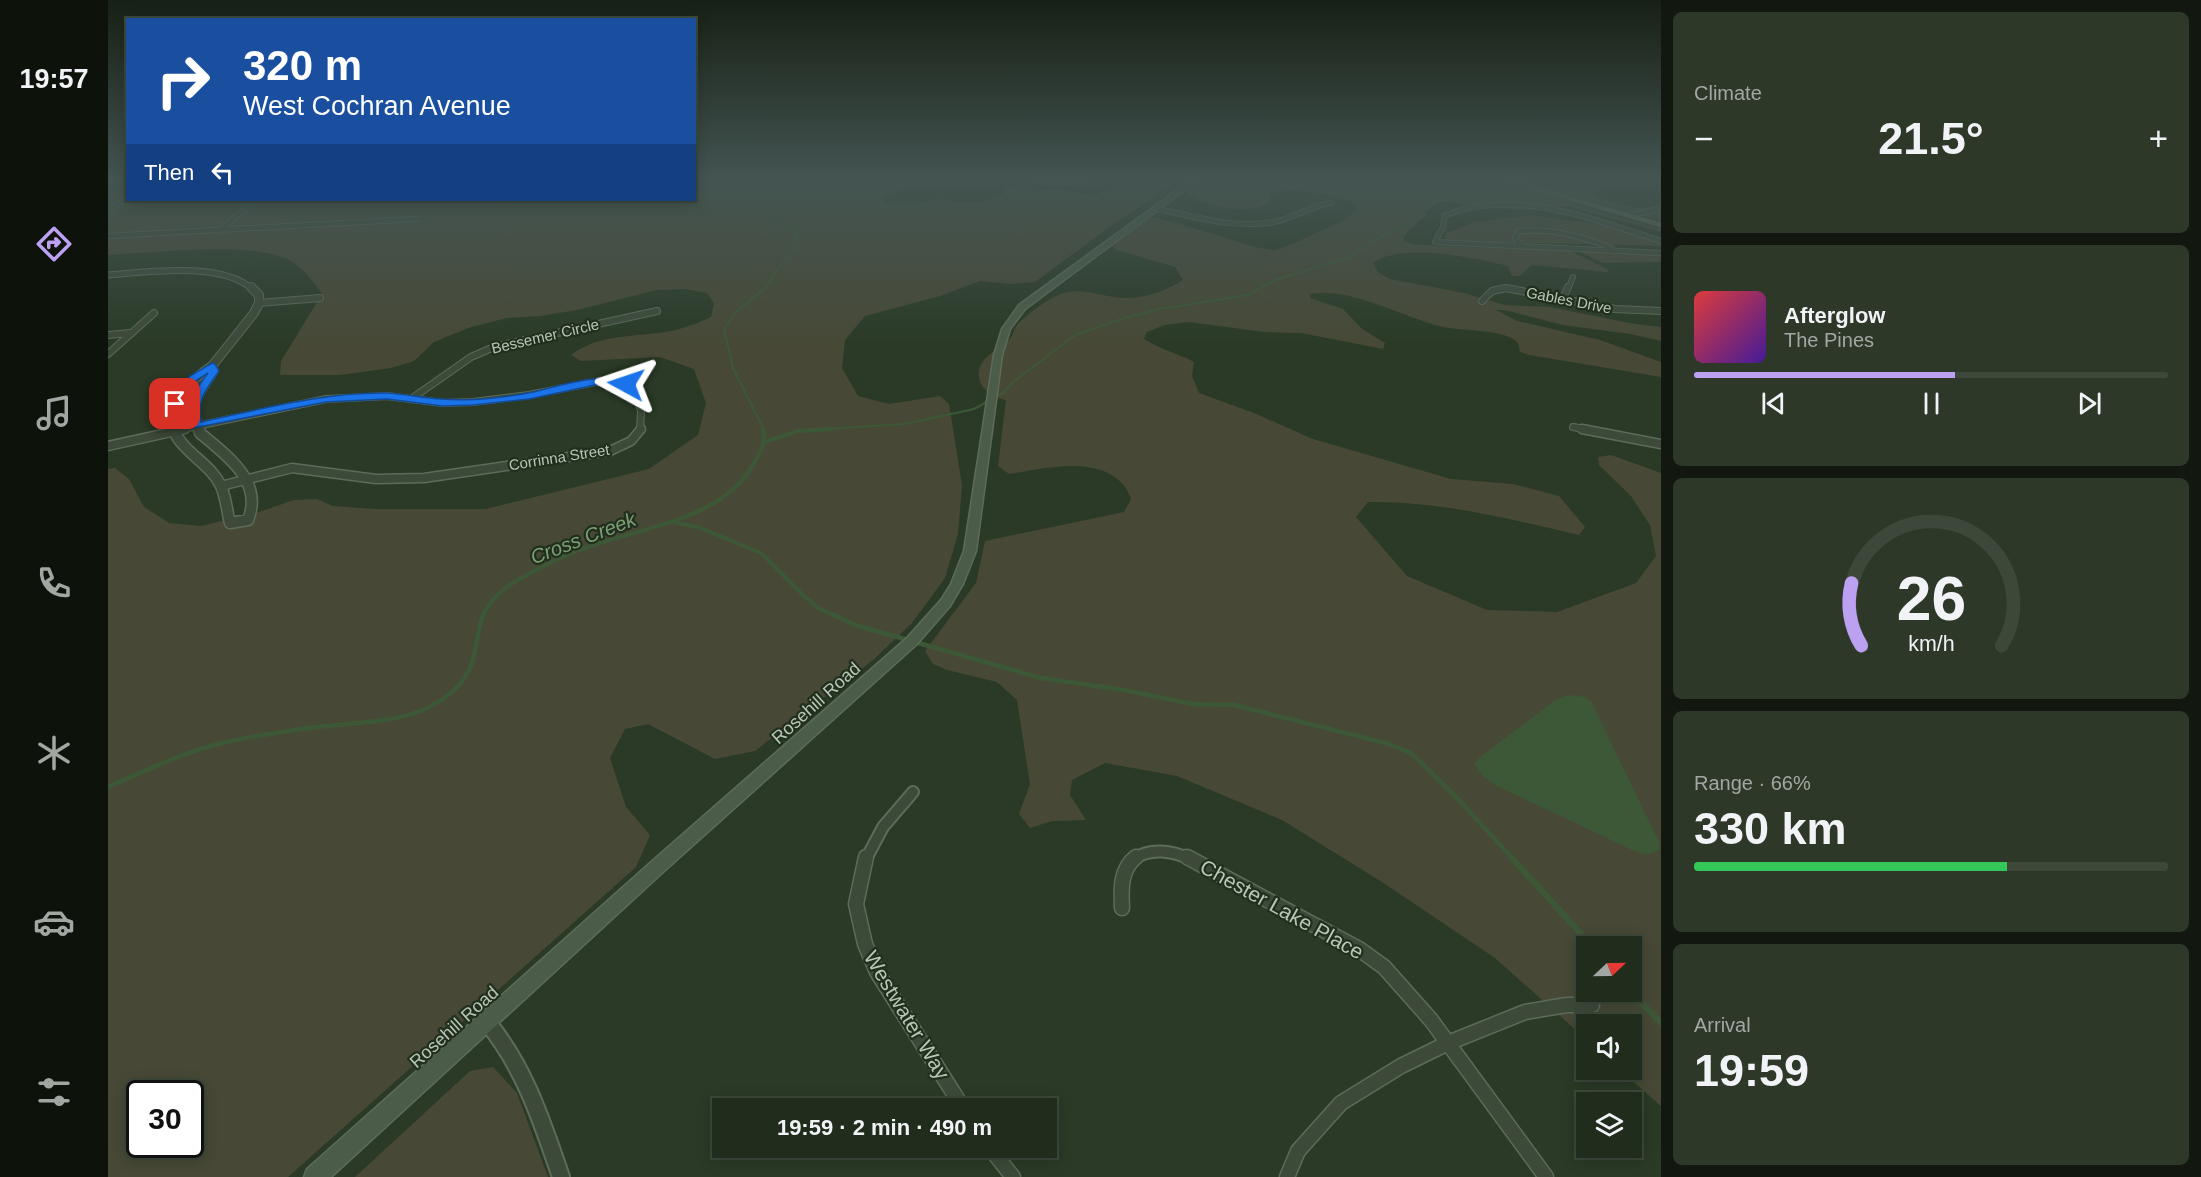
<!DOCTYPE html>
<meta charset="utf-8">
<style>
body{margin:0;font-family:Arial,sans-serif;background:#2d3829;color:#f1f3f6;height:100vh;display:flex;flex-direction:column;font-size:22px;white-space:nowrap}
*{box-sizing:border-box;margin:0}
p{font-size:20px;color:#a2a7a3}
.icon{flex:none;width:33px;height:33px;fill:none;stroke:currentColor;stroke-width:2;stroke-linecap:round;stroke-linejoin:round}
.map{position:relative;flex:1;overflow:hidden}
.details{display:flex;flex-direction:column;gap:12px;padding:12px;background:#12180f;width:540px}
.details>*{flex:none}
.guide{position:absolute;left:18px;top:18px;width:570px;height:183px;border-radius:0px;box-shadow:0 3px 15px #0003,0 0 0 2px #3d483b;background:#1a4fa0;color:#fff;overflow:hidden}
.needle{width:39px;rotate:68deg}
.tools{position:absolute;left:1468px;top:936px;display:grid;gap:12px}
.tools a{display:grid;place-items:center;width:66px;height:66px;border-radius:0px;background:#202c1c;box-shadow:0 3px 15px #0003,0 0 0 2px #3d483b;font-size:30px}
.speed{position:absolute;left:18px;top:1080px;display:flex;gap:12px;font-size:30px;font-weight:700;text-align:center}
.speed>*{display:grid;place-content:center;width:78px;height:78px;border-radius:50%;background:#202c1c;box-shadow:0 3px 15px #0003,0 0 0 2px #3d483b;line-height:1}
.speed .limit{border:3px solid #111;border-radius:9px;background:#fff;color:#111}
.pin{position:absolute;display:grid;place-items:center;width:51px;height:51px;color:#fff;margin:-26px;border-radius:12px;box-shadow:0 3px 9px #0006}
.me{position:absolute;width:66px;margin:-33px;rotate:275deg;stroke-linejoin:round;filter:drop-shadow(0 0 4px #0008)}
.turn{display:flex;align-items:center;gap:21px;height:126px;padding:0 18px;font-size:27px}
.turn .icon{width:78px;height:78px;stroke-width:2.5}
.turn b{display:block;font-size:42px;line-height:51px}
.then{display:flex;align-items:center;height:57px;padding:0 18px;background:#0003;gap:12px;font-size:22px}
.big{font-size:45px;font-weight:800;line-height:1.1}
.details .card{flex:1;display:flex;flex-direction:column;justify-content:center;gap:9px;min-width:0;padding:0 21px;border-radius:9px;background:#2d3829}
.details .dial{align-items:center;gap:0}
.dial svg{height:156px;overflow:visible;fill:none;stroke:#3d483b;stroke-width:7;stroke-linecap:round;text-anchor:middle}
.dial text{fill:#f1f3f6;stroke:none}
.song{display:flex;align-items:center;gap:18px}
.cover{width:72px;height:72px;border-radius:9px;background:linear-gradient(135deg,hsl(0 70% 55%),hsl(260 70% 35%))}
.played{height:6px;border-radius:3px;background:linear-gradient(90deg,#bca0f2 55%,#3d483b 55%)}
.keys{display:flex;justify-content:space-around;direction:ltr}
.heat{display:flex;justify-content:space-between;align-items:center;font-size:33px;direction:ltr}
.charge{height:9px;border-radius:4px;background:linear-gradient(90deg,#34c759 66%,#3d483b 0)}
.trip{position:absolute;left:604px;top:1098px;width:345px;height:60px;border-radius:0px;background:#202c1c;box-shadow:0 3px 15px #0003,0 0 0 2px #3d483b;font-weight:800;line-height:60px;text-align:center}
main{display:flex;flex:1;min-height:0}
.menu{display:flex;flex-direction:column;width:108px;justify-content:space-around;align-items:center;background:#0d120b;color:#a2a7a3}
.menu .icon{width:42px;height:42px}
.menu .on{color:#bca0f2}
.menu b{font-size:27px;color:#f1f3f6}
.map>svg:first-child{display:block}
.green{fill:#474936;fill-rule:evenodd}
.water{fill:#3d5837}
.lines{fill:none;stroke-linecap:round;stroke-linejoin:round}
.stream-far3{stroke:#3d5837;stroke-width:2}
.stream-far2{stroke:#3d5837;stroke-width:4}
.stream-far1{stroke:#3d5837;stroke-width:4.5}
.stream{stroke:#3d5837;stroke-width:6}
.minor-far4-casing{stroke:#5d6b5a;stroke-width:6}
.minor-far3-casing{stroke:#5d6b5a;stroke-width:8}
.minor-far2-casing{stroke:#5d6b5a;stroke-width:11}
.minor-far1-casing{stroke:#5d6b5a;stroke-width:14}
.minor-casing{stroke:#5d6b5a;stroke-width:17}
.tertiary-far3-casing{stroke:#5d6b5a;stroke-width:7}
.tertiary-far2-casing{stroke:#5d6b5a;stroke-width:10}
.tertiary-far1-casing{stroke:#5d6b5a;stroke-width:13}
.tertiary-casing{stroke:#5d6b5a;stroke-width:20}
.secondary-casing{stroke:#5d6b5a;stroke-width:3}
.primary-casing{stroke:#495646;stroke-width:2}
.minor-far4{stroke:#3d4a3a;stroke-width:4.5}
.minor-far3{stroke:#3d4a3a;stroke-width:6}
.minor-far2{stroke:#3d4a3a;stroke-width:8}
.minor-far1{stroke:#3d4a3a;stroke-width:10}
.minor{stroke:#3d4a3a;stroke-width:14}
.tertiary-far3{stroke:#3d4a3a;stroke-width:5}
.tertiary-far2{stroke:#3d4a3a;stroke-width:8}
.tertiary-far1{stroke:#3d4a3a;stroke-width:10}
.tertiary{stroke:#3d4a3a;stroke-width:16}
.secondary{fill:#4b5d48;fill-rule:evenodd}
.primary{fill:#5b6a58;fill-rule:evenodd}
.route{fill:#1a73e8;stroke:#114b97;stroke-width:1.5}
.labels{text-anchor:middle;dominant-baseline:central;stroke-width:4.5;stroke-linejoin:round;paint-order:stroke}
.far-street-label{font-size:15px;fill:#b8c6b5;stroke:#222f1f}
.street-label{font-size:18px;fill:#b8c6b5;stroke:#222f1f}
.water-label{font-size:20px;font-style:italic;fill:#7ca072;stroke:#222f1f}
.near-street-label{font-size:21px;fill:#b8c6b5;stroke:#222f1f}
</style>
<main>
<nav class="menu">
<b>19:57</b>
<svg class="icon on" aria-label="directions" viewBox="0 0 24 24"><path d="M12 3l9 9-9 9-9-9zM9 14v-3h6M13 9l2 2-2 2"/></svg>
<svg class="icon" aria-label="music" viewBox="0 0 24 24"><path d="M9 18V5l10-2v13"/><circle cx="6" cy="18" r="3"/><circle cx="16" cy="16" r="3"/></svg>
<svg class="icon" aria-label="phone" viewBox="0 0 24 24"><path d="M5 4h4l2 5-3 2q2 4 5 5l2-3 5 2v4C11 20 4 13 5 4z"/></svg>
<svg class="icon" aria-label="climate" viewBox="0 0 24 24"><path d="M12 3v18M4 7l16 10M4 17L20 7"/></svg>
<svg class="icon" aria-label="car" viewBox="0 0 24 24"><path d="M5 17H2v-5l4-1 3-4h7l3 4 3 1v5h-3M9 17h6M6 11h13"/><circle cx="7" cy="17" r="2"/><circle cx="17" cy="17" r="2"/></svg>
<svg class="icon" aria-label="filters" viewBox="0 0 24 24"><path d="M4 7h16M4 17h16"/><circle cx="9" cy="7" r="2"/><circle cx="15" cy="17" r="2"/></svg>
</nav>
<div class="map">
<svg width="1553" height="1177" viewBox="0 0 1553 1177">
<rect width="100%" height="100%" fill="#2a3a26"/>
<g class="green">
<path d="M587 180H863C848 192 811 185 791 190 785 191 779 195 773 198L777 203 808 204 833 199 845 202H875L898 193 894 190 899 188 952 190 986 196 1021 180H1071L1000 228 927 282 902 284 872 281 832 296 757 316 737 340 734 368 750 396 781 404 832 396 841 404 854 485 850 534 837 578 804 623 765 660 647 751 607 759 540 724 517 729 502 758 518 807 542 835 528 867 180 1177H0V469L7 468 21 479 36 507 61 523 93 526 154 511 186 500 209 499 225 506 267 509H378L541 469 590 435 598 403 586 369 552 357 473 361 463 355C490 334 526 337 558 332 574 329 588 324 603 317L606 303 599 293 576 289 549 290 469 310 432 316 399 318 363 327 326 342 306 361 283 368 232 375H172L173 361 214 294C205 281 194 266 179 259 140 241 45 253 0 255V192L19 188 20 200H586ZM32 1094H82V1144H32Z"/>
<path d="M1092 180H1183L1200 183 1258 180H1500L1485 195 1520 207 1553 208V221L1478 200 1467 204 1553 229V232L1459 206 1435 210H1407L1334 201 1318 208 1315 212 1318 215 1296 236V241L1305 244 1328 246 1461 250 1501 270 1499 272 1424 265 1412 276H1404L1400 266C1367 258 1294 242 1265 263L1270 272 1282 279 1356 293 1397 305 1442 307 1527 324 1553 327V341L1522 334 1455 325 1397 310H1388L1409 321 1492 340 1553 362V377L1421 355 1412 352C1411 347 1411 343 1407 340 1390 329 1355 331 1335 327 1294 317 1244 287 1202 294V298L1235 309 1254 329 1277 343 1275 349 1193 333 1156 332 1081 322 1057 325 1039 332 1036 339C1052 349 1069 353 1086 362L1084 376 1091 393 1146 413 1205 439 1343 479 1405 484 1451 496 1477 527 1471 535C1402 519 1331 501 1260 502L1248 517 1299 576 1379 610 1449 612 1528 583 1548 556 1542 525 1523 496 1491 465 1490 457 1503 455 1553 473V1106L1512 1070H1524V1024H1479V1040L1387 958 1274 882 1174 820 1069 776 997 763 964 780 962 795 978 820 944 821 922 828 911 814 922 784 909 700 889 682 839 670 825 664 817 651 868 583 877 541 1016 512 1023 499C1021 494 1018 487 1014 483 986 455 935 469 901 474L890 466 898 400C887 398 873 390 871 378 868 359 888 351 900 341 905 337 905 330 909 325 919 314 937 301 950 295 974 285 995 298 1019 298 1039 298 1059 290 1075 280L1067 267 1008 250 1004 246 1040 219 1048 217 1151 248 1166 250 1175 248 1235 221 1250 210 1247 203C1219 194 1191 185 1162 193L1161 203C1139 216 1099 207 1078 193ZM1479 946H1524V992H1479Z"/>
<path d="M1421 215 1491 224 1534 237 1553 240V246L1341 241 1336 239 1338 233 1366 222Z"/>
<path d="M1468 250 1553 254V262L1495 263Z"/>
<path d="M385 1067 409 1093 440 1177H247L362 1071Z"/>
</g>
<path class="water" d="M1460 695 1477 697 1483 701 1551 842 1552 849C1542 857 1535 854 1524 850L1387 785 1374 775 1366 764 1372 757 1449 699Z"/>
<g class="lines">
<g class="stream-far3">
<path d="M591 180 662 214 689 232 686 247 656 289 627 313 616 329 625 368 656 430"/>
<path d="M701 430 797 424 866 409 895 393 905 382 967 335 1013 319 1052 309 1140 295 1167 280 1238 258 1263 242 1318 215 1315 213C1346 183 1416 185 1458 180"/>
</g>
<g class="stream-far2">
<path d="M657 442 690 431 724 429"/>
<path d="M564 522 590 527 653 553 697 597 712 609 727 616"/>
<path d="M375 616C382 597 400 585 417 576 441 562 466 551 492 543 544 526 618 516 646 463 653 451 658 443 655 429"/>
</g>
<g class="stream-far1">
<path d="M724 614 747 625 933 678 1016 690 1085 704 1126 705 1281 744 1303 753 1350 799 1405 859"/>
<path d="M0 787C37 771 75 752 115 743 146 736 178 731 209 727 257 721 310 725 347 689 370 668 366 642 375 614"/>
</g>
<g class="stream">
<path d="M1403 857 1484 946"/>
<path d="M1523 992 1553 1023"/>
</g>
<defs>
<g id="minor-far4">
<path d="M924 180 950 183 979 180"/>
<path d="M0 182 2 180"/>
<path d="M1050 209C1087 217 1127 229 1166 222 1186 218 1202 206 1223 203"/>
<path d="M0 211 20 197"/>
<path d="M1522 216 1553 208"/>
<path d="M111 231 143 204"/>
<path d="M0 236 308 219"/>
<path d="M1553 241C1483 219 1410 188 1337 215L1335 227 1327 242 1553 253"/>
<path d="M1414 247 1407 238 1411 231C1444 228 1473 236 1503 248"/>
<path d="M1394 289H1402"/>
<path d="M1460 289 1465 277"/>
</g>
<g id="minor-far3">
<path d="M1455 299 1460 287"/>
<path d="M1374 301 1384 291 1398 288 1507 309 1553 311"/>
<path d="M151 303 212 298"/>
<path d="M0 335 23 333"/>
<path d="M0 354 46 313"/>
<path d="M303 399 363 357 386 347 549 311"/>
<path d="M1465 427 1482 430"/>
<path d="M70 430 218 399 279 396 335 403 365 402 421 395 492 381 513 382 527 390 533 411 532 430"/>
</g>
<g id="minor-far2">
<path d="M1474 429 1553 444"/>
<path d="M0 446 77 429"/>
<path d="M113 486 184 468 268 479 316 478 502 451 523 441 533 429"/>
</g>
<g id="minor-far1">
<path d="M758 859 775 827 805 792"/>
<path d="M1026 859C1042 847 1065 851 1082 859"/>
</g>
<g id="minor">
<path d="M758 857 748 904 757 944 769 972 855 1108"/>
<path d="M1079 857 1251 949 1276 967 1323 1020 1438 1177"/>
<path d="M1014 908C1013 890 1012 869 1028 857"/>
<path d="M882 1148 905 1177"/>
<path d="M1179 1177 1190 1151 1233 1103 1293 1066 1340 1043 1417 1012 1459 1005H1484"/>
</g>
<path id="tertiary-far3" d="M0 275C38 272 114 261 144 289"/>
<g id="tertiary-far2">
<path d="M104 366 146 313 151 303V295L143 287"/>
<path d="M66 430C56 404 84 379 104 366"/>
<path d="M91 430C82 402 90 394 106 371L104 366"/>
</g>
<path id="tertiary-far1" d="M65 429C75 453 102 463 113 486 118 497 119 512 122 523L140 520C156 481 118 455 92 433L91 429"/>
<path id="tertiary" d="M379 1022C417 1068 434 1122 453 1177"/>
<path id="secondary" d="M1083 180H1090L917 309 902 329 894 355 868 551 855 584 842 606 809 644 554 873 223 1177H196L199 1169 542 863 799 638 833 600 843 584 856 551 886 355 894 329 911 305Z"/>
<path id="primary" d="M1394 180H1404L1553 223V227Z"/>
</defs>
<use href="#minor-far4" class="minor-far4-casing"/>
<use href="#minor-far3" class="minor-far3-casing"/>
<use href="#minor-far2" class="minor-far2-casing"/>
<use href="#minor-far1" class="minor-far1-casing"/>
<use href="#minor" class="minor-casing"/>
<use href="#tertiary-far3" class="tertiary-far3-casing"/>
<use href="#tertiary-far2" class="tertiary-far2-casing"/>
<use href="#tertiary-far1" class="tertiary-far1-casing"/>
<use href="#tertiary" class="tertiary-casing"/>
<use href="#secondary" class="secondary-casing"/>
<use href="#primary" class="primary-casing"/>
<use href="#minor-far4" class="minor-far4"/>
<use href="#minor-far3" class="minor-far3"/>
<use href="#minor-far2" class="minor-far2"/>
<use href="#minor-far1" class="minor-far1"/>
<use href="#minor" class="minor"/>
<use href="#tertiary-far3" class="tertiary-far3"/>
<use href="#tertiary-far2" class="tertiary-far2"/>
<use href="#tertiary-far1" class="tertiary-far1"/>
<use href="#tertiary" class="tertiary"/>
<use href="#secondary" class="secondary"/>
<use href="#primary" class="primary"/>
</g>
<linearGradient id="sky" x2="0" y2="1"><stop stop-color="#172015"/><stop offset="0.52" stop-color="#445552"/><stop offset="1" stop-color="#445552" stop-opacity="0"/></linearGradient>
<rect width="1553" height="345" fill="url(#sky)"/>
<path class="route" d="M104 363 107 364 111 371C98 390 89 398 93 422 154 409 216 392 279 393 297 394 315 398 333 399 363 401 396 398 425 392 448 387 503 369 523 384L518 387 492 384 421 399 365 405 335 406 279 399 218 402 85 428C75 405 87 391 100 373L89 380 71 406 62 404 82 376Z"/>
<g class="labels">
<g class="far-street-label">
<text transform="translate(1461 300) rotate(11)">Gables Drive</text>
<text transform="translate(437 336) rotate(-13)">Bessemer Circle</text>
<text transform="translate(451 457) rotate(-9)">Corrinna Street</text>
</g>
<g class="street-label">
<text transform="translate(708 703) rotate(-42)">Rosehill Road</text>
<text transform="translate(346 1027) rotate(-42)">Rosehill Road</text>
</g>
<g class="water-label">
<text transform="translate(475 538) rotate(-21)">Cross Creek</text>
</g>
<g class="near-street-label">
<text transform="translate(1174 909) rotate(29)">Chester Lake Place</text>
<text transform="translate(799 1015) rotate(59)">Westwater Way</text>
</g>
</g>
</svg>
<div class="tools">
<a><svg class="needle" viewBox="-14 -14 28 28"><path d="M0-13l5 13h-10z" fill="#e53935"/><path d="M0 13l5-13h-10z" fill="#a2a7a3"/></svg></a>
<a><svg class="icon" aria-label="sound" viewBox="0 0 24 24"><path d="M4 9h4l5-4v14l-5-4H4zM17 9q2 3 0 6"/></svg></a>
<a><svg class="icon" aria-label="layers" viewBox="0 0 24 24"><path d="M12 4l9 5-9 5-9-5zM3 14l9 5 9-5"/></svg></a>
</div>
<div class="speed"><div class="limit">30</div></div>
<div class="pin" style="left:67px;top:404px;background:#d93025"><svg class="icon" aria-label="arrive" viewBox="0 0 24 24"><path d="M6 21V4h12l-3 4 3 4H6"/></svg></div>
<svg class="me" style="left:518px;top:384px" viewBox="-20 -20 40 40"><path d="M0-17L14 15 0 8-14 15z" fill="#1a73e8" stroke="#fff" stroke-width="4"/></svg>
<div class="trip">19:59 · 2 min · 490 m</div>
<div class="guide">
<div class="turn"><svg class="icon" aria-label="right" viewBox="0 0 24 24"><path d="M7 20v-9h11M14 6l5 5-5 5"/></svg><div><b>320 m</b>West Cochran Avenue</div></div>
<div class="then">Then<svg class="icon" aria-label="left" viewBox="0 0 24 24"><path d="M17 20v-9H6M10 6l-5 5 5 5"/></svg></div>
</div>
</div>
<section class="details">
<div class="card"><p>Climate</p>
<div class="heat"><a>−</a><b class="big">21.5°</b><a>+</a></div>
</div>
<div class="card">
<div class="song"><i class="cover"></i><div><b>Afterglow</b><p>The Pines</p></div></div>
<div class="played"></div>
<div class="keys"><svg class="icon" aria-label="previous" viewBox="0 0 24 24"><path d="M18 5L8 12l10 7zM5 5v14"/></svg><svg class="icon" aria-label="pause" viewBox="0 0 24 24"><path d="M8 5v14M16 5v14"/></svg><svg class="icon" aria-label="next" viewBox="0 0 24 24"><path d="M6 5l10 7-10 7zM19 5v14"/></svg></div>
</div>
<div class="card dial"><svg viewBox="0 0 100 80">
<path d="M14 69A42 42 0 1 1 86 69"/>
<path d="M14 69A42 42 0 0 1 9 37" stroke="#bca0f2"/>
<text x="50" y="56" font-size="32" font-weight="700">26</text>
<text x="50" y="72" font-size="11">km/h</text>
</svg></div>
<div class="card"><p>Range · 66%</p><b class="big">330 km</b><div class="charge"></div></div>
<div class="card"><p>Arrival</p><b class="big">19:59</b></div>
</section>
</main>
